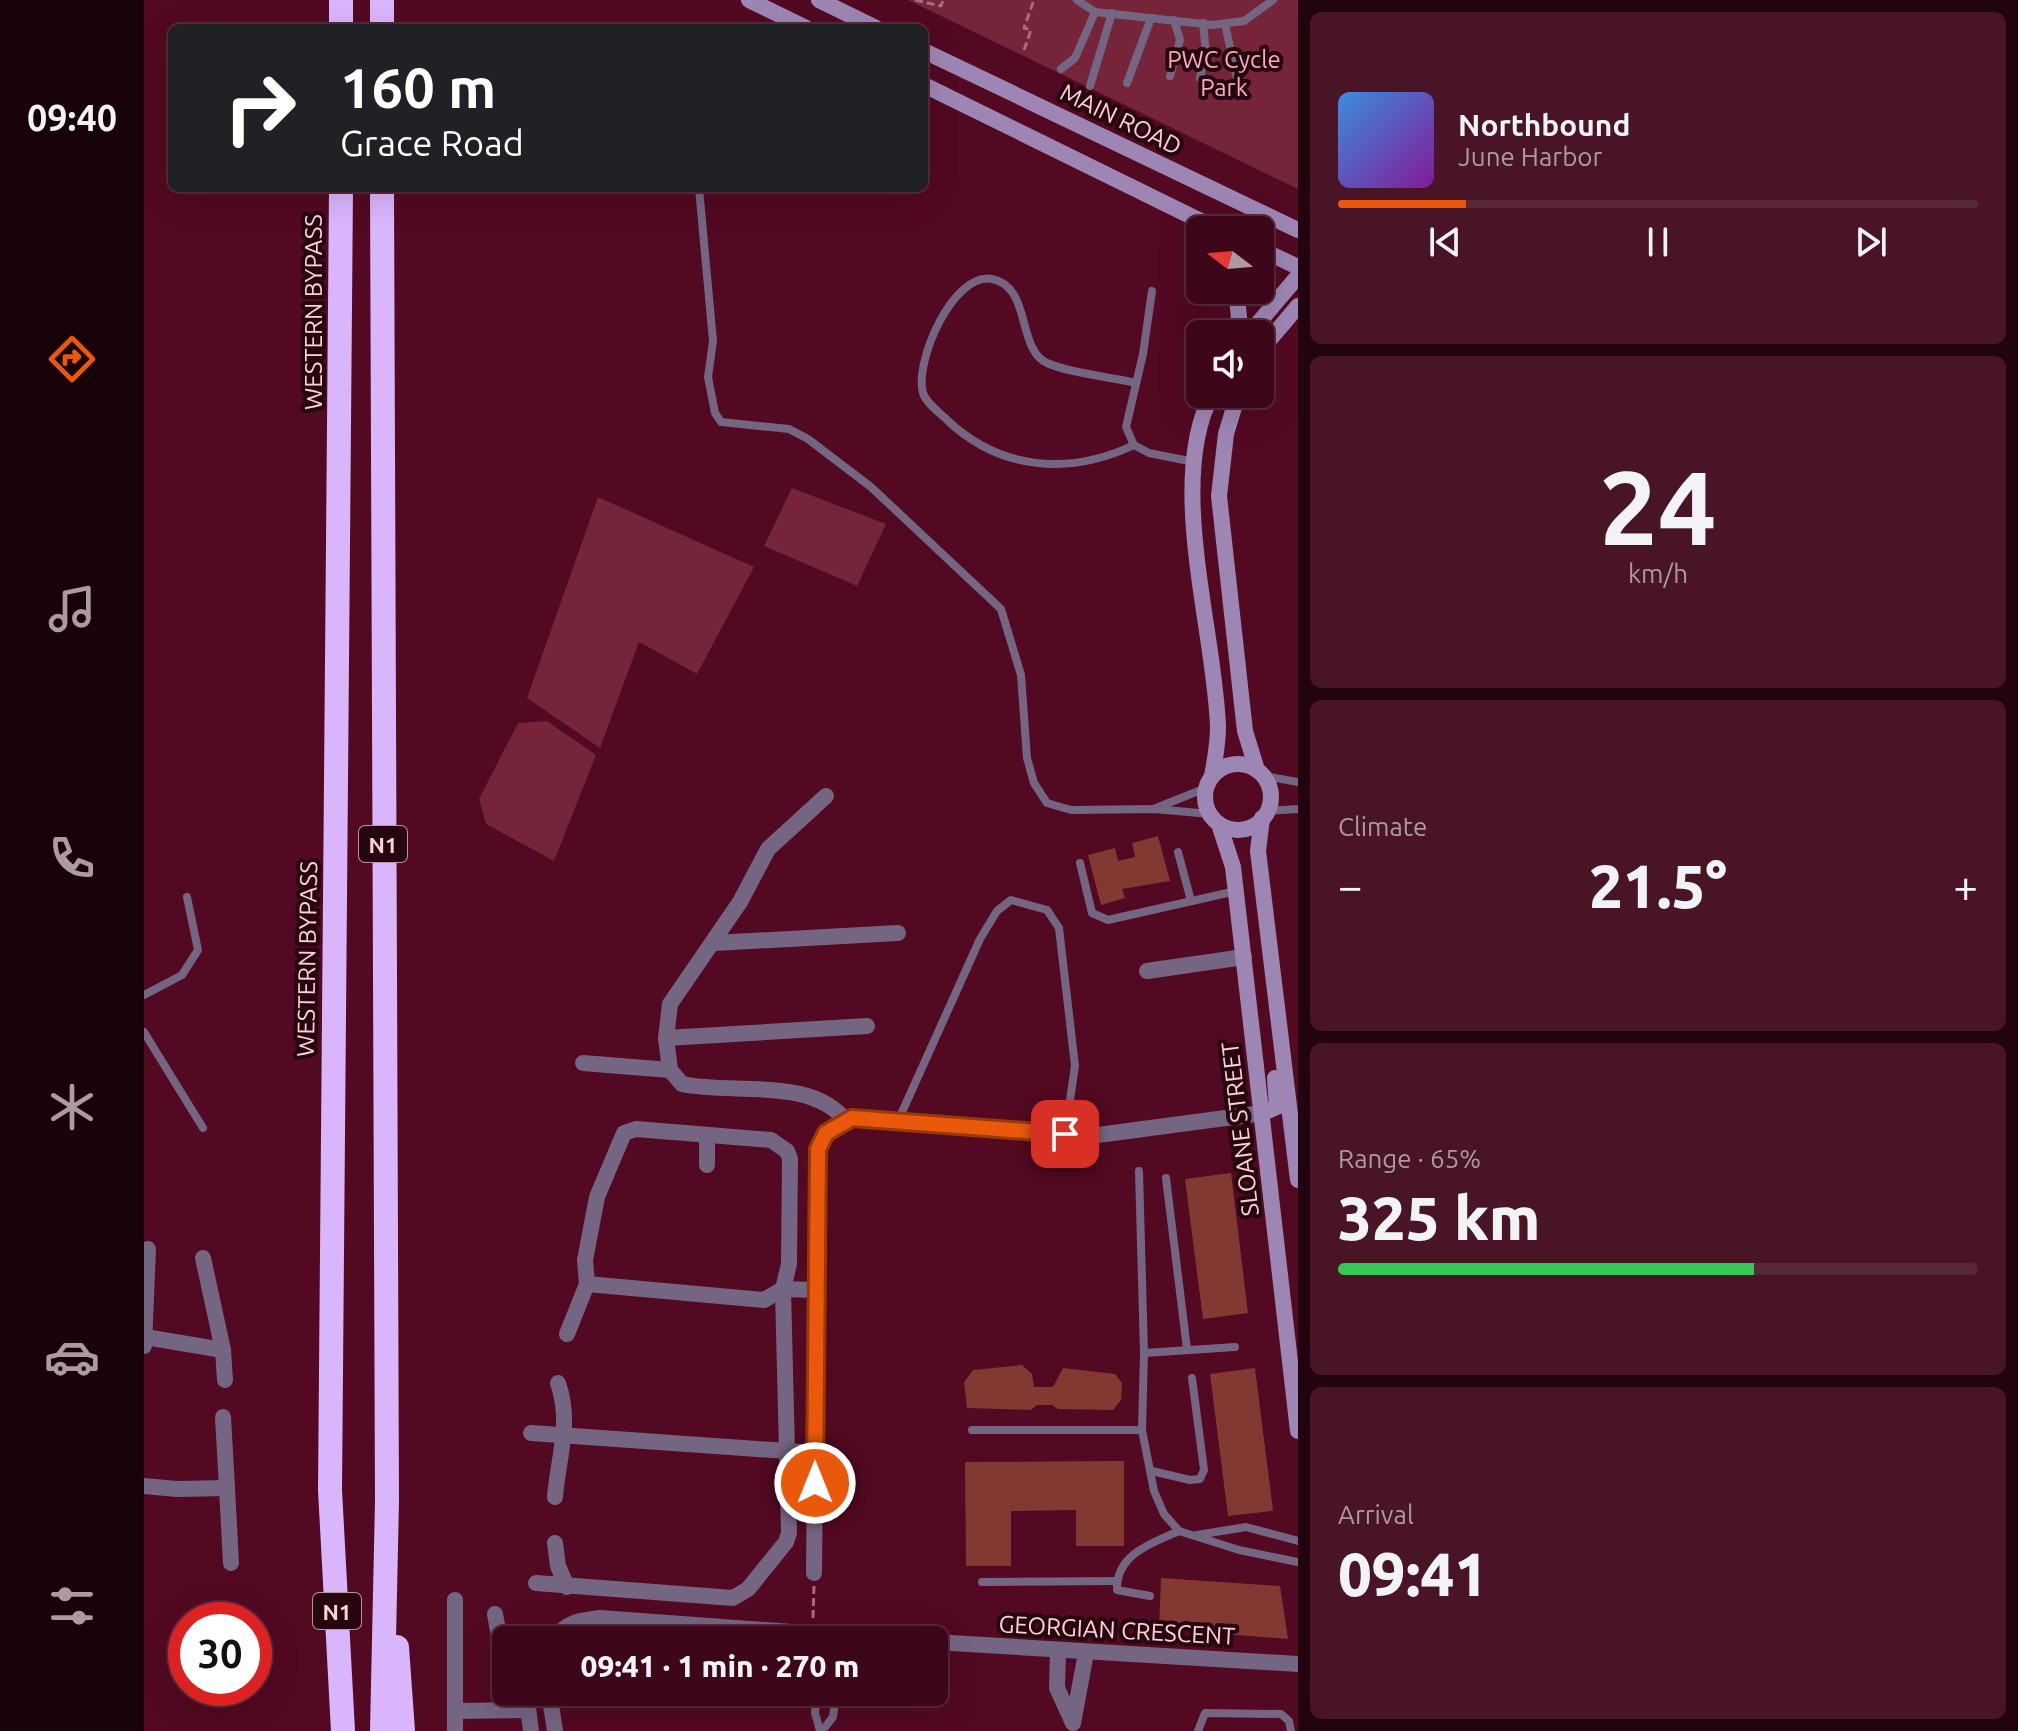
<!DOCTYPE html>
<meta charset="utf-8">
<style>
body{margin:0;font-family:Ubuntu,sans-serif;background:#491526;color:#f1f3f6;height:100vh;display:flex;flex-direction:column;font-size:30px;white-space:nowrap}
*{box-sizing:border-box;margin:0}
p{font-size:26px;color:#ad99a2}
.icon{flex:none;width:44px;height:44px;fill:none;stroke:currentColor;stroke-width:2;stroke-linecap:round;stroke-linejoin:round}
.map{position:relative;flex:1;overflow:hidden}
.side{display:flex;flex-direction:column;gap:12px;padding:12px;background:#22040e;width:720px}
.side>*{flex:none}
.banner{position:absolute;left:24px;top:24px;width:760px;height:168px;border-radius:12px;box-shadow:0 8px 32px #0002,0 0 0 2px #572838;background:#202124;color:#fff;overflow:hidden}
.needle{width:52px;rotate:286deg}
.tools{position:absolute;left:1042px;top:216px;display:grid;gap:16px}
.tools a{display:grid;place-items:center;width:88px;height:88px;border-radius:12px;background:#3e0719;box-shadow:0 8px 32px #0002,0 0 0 2px #572838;font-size:40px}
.speed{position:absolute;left:24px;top:1602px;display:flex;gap:16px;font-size:40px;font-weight:700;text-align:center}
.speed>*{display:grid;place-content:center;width:104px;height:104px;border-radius:50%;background:#3e0719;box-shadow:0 8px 32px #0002,0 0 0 2px #572838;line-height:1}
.speed .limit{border:12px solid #d22;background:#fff;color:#111}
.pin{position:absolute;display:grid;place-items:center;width:68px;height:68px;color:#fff;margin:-34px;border-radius:16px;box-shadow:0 4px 12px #0006}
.me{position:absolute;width:88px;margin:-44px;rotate:0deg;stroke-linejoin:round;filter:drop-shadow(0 0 6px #0008)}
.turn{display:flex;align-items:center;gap:28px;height:168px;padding:0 40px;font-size:36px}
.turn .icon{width:104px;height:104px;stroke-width:2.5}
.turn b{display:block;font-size:56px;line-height:68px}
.big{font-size:60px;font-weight:800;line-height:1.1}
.side .card{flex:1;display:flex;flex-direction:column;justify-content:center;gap:12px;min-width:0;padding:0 28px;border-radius:12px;background:#491526}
.side .dial{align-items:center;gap:0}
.dial b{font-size:104px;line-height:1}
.song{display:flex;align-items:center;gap:24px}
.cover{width:96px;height:96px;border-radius:12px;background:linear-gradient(135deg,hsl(210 70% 55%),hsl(290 70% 35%))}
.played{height:8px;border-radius:4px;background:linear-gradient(90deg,#ea580c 20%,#572838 20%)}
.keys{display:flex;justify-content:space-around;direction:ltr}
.heat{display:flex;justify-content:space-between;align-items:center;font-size:44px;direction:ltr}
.charge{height:12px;border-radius:6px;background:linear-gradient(90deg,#34c759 65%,#572838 0)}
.trip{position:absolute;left:348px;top:1626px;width:456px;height:80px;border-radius:12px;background:#3e0719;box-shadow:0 8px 32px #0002,0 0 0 2px #572838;font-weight:800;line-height:80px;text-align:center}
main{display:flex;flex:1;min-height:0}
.tabs{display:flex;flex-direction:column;width:144px;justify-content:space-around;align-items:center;background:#19030a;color:#ad99a2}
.tabs .icon{width:56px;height:56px}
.tabs .selected{color:#ea580c}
.tabs b{font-size:36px;color:#f1f3f6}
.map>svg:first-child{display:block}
.green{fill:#75243a}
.building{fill:#833932}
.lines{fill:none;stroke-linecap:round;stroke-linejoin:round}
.path{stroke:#a76b7b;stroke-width:3;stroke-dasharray:8 4;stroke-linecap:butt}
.lane{stroke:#746582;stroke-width:8}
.street{stroke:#746582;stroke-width:16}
.secondary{stroke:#9d86b3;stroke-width:16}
.highway{stroke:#d9b5fc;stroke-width:24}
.route-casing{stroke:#983908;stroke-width:20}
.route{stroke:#ea580c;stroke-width:14}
.labels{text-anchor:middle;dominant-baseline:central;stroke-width:8;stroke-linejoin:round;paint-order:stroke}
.shield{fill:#26070f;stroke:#bc939a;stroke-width:2}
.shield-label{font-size:22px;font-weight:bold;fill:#fdcfd6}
.park-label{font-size:24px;fill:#f9abb9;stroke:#26070f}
.street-label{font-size:24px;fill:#fdcfd6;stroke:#26070f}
</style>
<main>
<nav class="tabs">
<b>09:40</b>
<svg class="icon selected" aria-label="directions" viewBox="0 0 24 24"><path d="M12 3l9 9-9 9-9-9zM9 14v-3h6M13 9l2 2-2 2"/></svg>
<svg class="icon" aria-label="music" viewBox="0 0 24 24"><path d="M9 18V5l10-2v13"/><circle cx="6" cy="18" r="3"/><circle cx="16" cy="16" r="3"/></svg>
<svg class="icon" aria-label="phone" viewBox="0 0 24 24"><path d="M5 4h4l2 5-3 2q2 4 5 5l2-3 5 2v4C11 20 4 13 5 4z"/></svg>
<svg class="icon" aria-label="climate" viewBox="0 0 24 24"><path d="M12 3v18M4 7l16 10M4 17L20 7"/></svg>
<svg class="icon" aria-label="car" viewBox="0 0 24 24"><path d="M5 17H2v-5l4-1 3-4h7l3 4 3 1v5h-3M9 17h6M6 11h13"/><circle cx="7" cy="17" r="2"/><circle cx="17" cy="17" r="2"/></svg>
<svg class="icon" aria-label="filters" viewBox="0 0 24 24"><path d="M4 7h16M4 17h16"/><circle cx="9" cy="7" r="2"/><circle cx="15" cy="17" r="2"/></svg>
</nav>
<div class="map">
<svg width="1154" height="1731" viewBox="0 0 1154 1731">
<rect width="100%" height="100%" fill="#520921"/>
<g class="green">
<path d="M764 0H1154V189Z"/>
<path d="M648 488 742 524 713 586 620 546Z"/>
<path d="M454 497 610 567 553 674 495 642 456 748 383 698Z"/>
<path d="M403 721 452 755 410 861 342 824 335 799 374 723Z"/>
</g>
<g class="building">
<path d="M1014 836 1026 881 978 889 981 898 957 905 944 855 971 848 974 861 991 857 988 843Z"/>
<path d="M1087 1173 1104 1313 1059 1319 1041 1179Z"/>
<path d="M878 1365 888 1374 890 1387H909L919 1368 971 1374 978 1383 977 1400 969 1410 914 1409 908 1405H893L887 1410 823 1408 820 1382 829 1370Z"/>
<path d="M1111 1368 1129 1511 1084 1516 1066 1374Z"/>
<path d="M980 1461V1546H932V1510L867 1511V1566H822L821 1462Z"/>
<path d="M1017 1578 1136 1586 1144 1639 1015 1629Z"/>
</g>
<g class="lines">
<g class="path">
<path d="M771 0 797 6 799 0"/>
<path d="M880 50 887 30 880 28 890 0"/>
<path d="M669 1618 670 1586"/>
</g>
<g class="lane">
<path d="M933 0 951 12 1069 25 1100 21 1129 0"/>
<path d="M1081 24 1096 93"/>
<path d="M917 69 931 58 951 12"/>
<path d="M1026 76 1036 40 1030 20"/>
<path d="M1056 78 1062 53 1059 23"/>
<path d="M983 83 1007 18"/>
<path d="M946 86 968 13"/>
<path d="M555 188 569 341 564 377 571 413 577 422 645 429 664 439 727 487 857 609 877 675 883 758 890 783 903 803 927 810 1011 809 1066 814"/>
<path d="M1008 291 999 354 982 427 990 445 1005 453 1050 462"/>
<path d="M990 445C925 476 856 470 803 420 795 412 782 403 779 393 770 362 809 272 848 279 888 287 872 348 903 363 925 373 967 377 992 383"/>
<path d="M1120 776 1154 782"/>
<path d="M1012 808 1062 788"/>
<path d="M1123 811 1154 809"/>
<path d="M1034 852 1047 901"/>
<path d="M936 863 948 913 964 920 1092 891"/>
<path d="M0 995 38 975 54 950 43 897"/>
<path d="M0 1032 59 1128"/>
<path d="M754 1121 836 939 853 911 867 900 903 910 915 928 931 1066 921 1134"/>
<path d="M995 1171 1000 1353 998 1430 1010 1491 1020 1514 1035 1531 1095 1550 1154 1562"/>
<path d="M1022 1178 1043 1349"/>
<path d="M1000 1353 1091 1347"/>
<path d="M828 1430H998"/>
<path d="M1008 1471 1046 1480 1056 1479 1060 1470 1048 1378"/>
<path d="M1053 1535 1102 1527 1154 1541"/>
<path d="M838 1582 973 1581"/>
<path d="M1006 1596 973 1590C972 1554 1008 1543 1035 1531"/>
<path d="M673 1692 671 1713 676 1731"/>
<path d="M678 1731 689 1717 692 1692"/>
<path d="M1054 1731 1061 1713 1137 1714 1145 1721 1147 1731"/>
</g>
<g class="street">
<path d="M682 796 624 849 596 902 526 1004 522 1038 526 1070 538 1084C589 1095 667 1076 702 1121"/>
<path d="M570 943 754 933"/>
<path d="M1003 971 1100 957"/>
<path d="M522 1038 723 1026"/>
<path d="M439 1063 526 1070"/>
<path d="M563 1165V1135"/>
<path d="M59 1258 79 1350 81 1380"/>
<path d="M443 1284 620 1300 639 1289 671 1290"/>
<path d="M1 1337 79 1350"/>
<path d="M0 1346 4 1249"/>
<path d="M79 1417 83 1488"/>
<path d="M387 1433 671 1453"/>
<path d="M0 1486 33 1489 83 1488 87 1563"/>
<path d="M411 1497C414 1457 428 1424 414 1383"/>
<path d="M411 1543 414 1566 423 1587"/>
<path d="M670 1573 674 1149 682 1133 708 1118 954 1135 1119 1113"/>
<path d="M392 1583 589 1598 604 1589 642 1542 645 1533 639 1289 645 1264 646 1159 643 1151 627 1140 492 1129 480 1133 453 1197 441 1260 443 1284 423 1334"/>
<path d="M351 1614 354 1631 362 1643"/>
<path d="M411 1640C420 1622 438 1620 456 1618L756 1640"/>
<path d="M790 1642 1154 1664"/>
<path d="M914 1651 913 1688 929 1723"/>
<path d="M382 1692 387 1731"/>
<path d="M405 1692 411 1731"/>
<path d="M311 1711 384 1710"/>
<path d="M929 1723 942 1653"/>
<path d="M311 1731V1600"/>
</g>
<g class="secondary">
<path d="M605 0 662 28"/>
<path d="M675 0 732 28"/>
<path d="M780 51 1154 230"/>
<path d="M780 85 1075 230"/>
<path d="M1116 249 1154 267"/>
<path d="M1090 334 1095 317 1092 290"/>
<path d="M1105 334 1154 276"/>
<path d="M1116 351 1154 306"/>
<path d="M1068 394C1022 481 1071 631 1074 727 1074 743 1071 760 1068 776"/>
<path d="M1094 394 1082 434 1075 496 1101 731 1113 770"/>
<circle cx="1094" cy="797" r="33"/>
<path d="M1118 818 1114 851 1154 1180"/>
<path d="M1075 824 1089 867 1154 1431"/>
<path d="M1119 1113 1133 1107 1131 1078"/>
</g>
<g class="highway">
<path d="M197 0V28"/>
<path d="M238 0V28"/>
<path d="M197 188 186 1490 199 1731"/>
<path d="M238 188 243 1501 238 1731"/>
<path d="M253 1647 259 1731"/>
</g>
</g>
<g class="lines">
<defs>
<path id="route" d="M671 1483 674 1149 682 1133 708 1118 921 1134"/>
</defs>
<use href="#route" class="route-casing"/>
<use href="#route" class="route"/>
</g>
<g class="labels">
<g class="shield">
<rect x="215" y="826" width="48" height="36" rx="6"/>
<rect x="169" y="1593" width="48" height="36" rx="6"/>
</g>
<g class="shield-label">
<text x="239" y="844">N1</text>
<text x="193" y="1611">N1</text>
</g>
<g class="park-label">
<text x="1080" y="59">PWC Cycle<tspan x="1080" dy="28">Park</tspan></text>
</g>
<g class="street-label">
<text transform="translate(977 119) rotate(26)">MAIN ROAD</text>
<text transform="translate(169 312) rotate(-90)">WESTERN BYPASS</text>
<text transform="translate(163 959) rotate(-89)">WESTERN BYPASS</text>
<text transform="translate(1096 1129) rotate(-97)">SLOANE STREET</text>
<text transform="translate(973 1630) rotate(3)">GEORGIAN CRESCENT</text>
</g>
</g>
</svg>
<div class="tools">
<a><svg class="needle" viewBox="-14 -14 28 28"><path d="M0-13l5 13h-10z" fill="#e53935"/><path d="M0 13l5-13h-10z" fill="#ad99a2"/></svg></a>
<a><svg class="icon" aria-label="sound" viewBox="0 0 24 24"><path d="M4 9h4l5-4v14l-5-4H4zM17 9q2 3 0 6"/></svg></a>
</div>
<div class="speed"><div class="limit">30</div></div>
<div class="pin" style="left:921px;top:1134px;background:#d93025"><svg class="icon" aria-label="arrive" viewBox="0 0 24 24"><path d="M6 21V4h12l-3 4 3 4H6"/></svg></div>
<svg class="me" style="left:671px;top:1483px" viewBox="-20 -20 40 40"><circle r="17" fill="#ea580c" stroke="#fff" stroke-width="3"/><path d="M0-11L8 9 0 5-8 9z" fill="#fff"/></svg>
<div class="trip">09:41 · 1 min · 270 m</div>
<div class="banner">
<div class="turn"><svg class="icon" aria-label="right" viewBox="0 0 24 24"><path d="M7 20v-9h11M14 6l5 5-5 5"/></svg><div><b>160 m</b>Grace Road</div></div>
</div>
</div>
<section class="side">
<div class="card">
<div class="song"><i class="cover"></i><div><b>Northbound</b><p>June Harbor</p></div></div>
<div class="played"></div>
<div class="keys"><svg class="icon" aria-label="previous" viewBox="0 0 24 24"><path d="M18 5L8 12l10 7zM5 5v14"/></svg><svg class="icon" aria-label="pause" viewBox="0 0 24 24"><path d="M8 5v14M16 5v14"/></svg><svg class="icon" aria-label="next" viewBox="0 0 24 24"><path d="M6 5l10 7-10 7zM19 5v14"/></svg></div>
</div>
<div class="card dial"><b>24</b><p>km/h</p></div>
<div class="card"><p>Climate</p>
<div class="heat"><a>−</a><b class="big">21.5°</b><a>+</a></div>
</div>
<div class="card"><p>Range · 65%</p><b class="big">325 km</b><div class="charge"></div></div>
<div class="card"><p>Arrival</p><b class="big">09:41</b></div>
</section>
</main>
